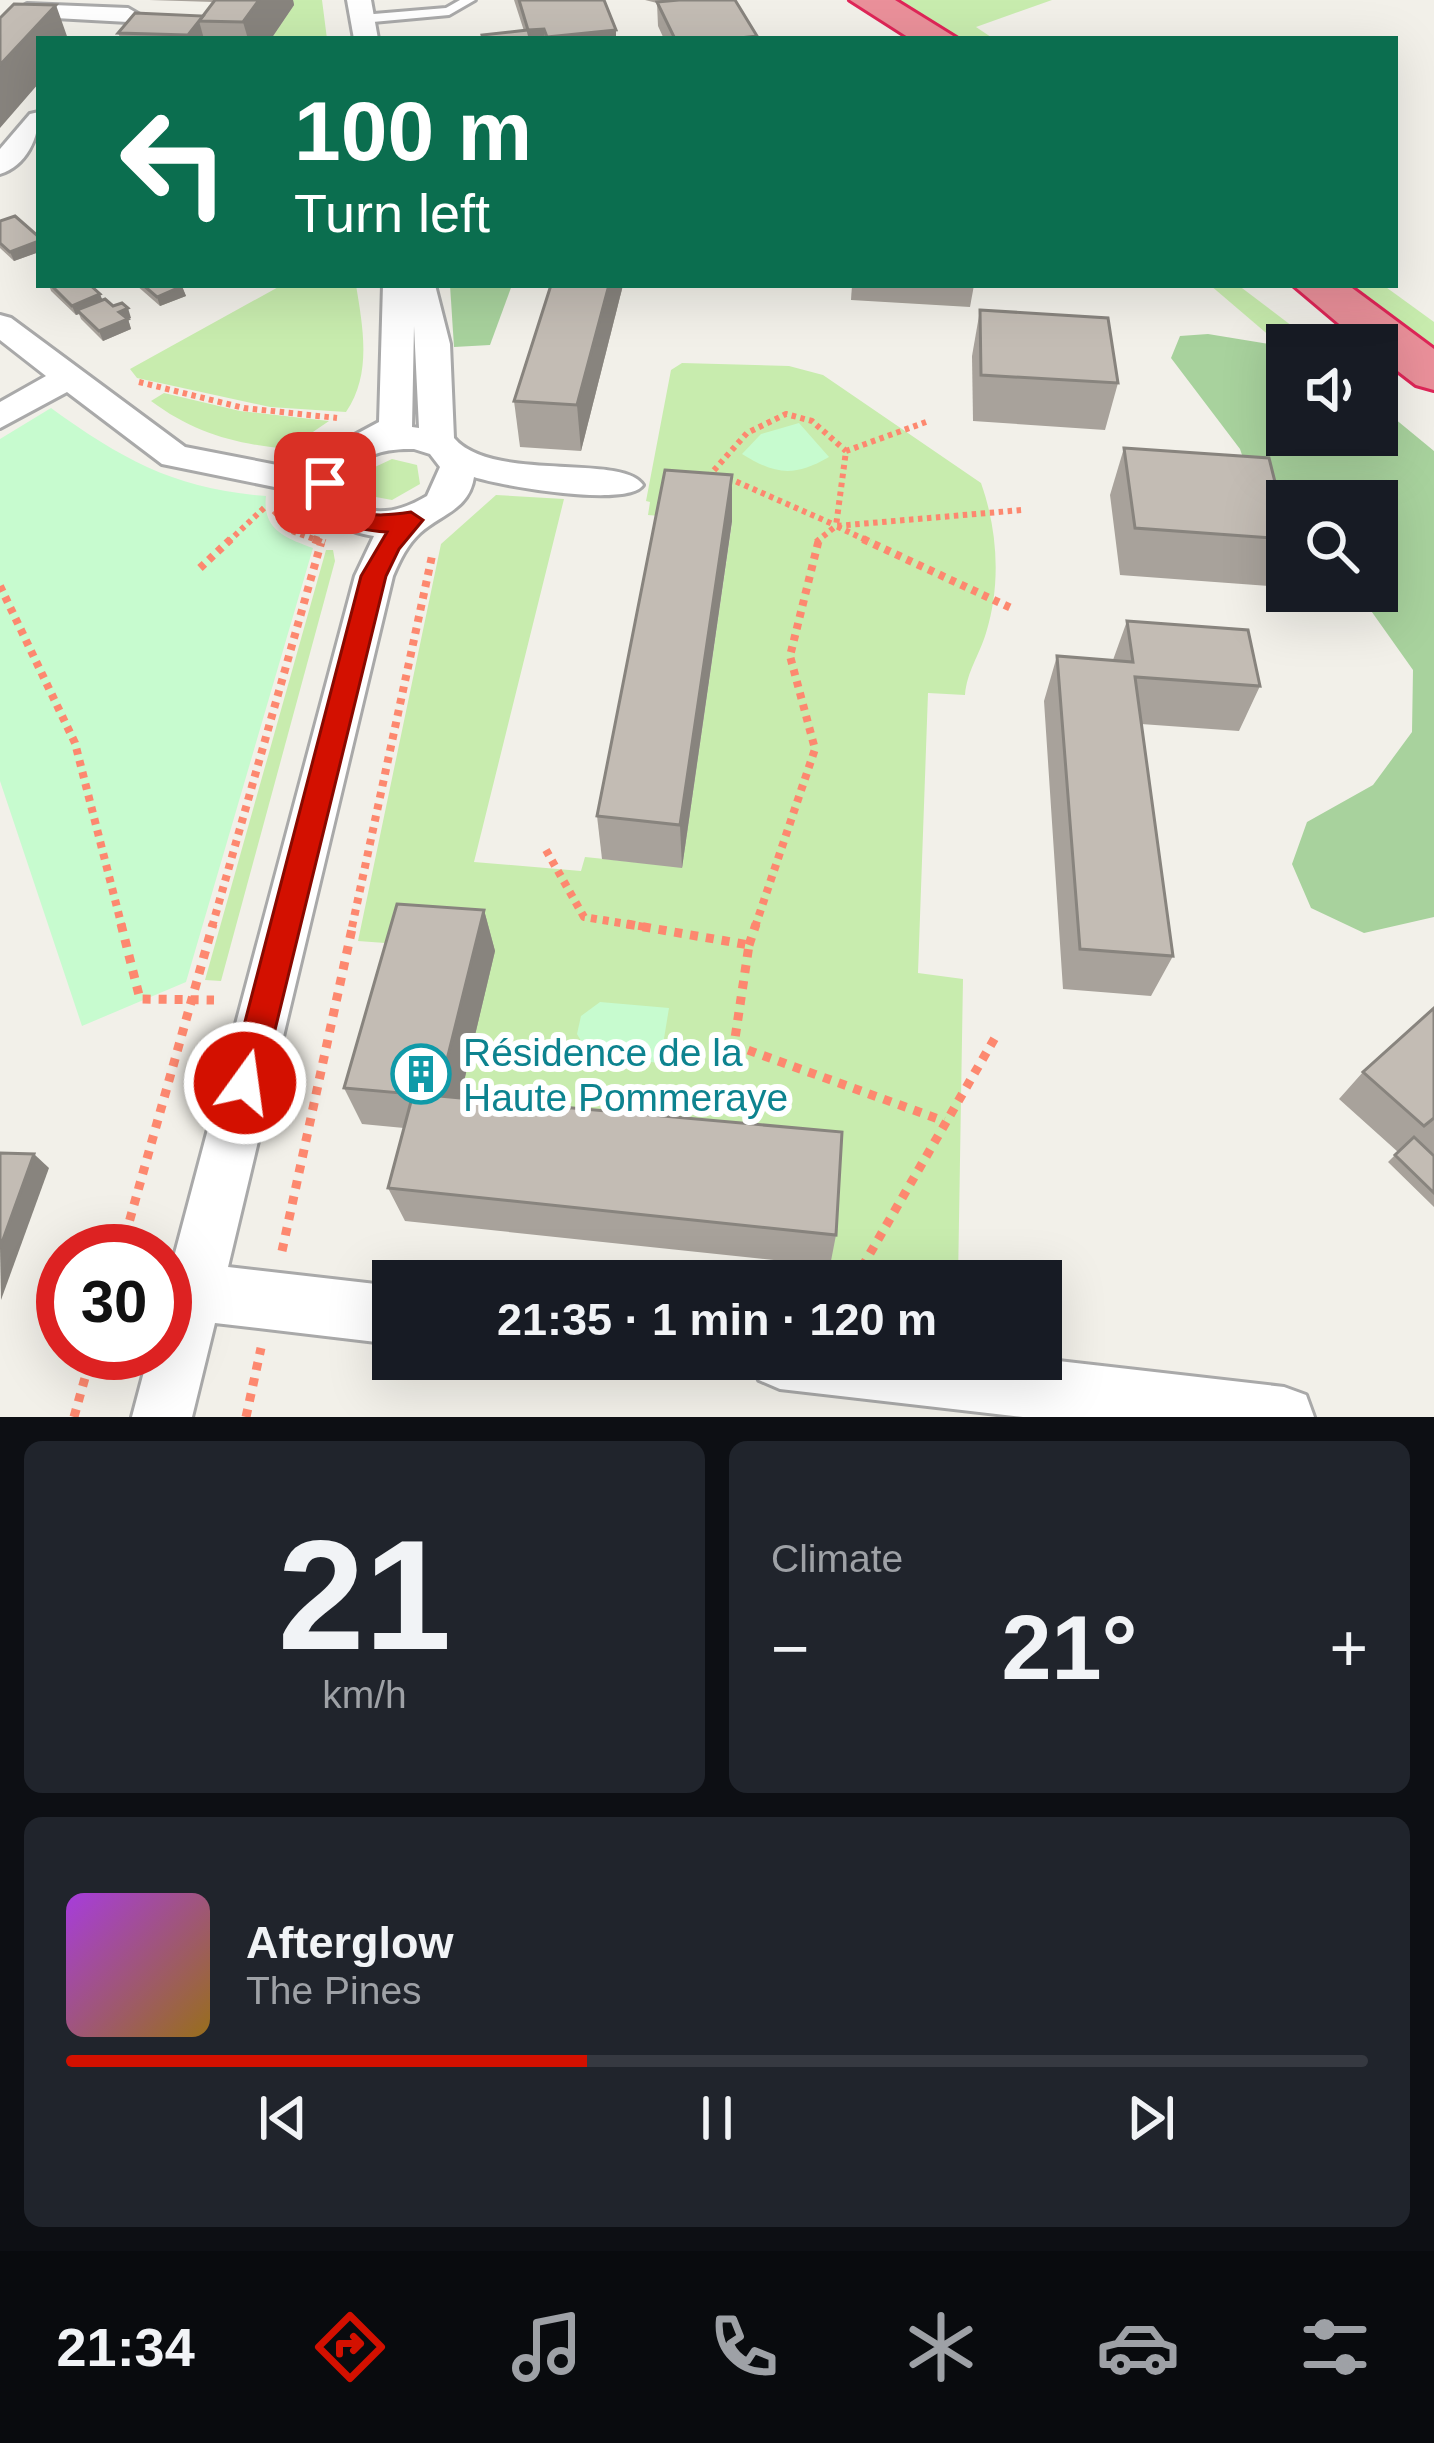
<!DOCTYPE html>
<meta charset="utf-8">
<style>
body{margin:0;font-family:Arial,sans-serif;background:#20242c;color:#f1f3f6;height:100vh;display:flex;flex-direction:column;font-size:45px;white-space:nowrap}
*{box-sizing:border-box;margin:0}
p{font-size:39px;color:#9ea1a6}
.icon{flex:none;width:66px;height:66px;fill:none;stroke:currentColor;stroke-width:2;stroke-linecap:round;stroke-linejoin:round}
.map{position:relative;height:1417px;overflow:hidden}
.details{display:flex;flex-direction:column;gap:24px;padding:24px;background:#0d0f14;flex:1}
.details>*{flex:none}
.banner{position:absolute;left:36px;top:36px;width:1362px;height:252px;border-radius:0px;box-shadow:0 12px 48px #0002;background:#0b6e4f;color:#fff;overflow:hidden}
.fabs{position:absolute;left:1266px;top:324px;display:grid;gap:24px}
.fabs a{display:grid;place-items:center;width:132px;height:132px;border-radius:0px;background:#171b24;box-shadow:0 12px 48px #0002;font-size:60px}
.speed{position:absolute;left:36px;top:1224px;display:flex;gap:24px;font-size:60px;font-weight:700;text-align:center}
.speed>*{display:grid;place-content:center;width:156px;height:156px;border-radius:50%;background:#171b24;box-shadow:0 12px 48px #0002;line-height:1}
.speed .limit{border:18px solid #d22;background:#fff;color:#111}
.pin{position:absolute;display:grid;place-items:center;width:102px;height:102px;color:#fff;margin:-51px;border-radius:24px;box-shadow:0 6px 18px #0006}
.me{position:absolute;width:132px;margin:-66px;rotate:14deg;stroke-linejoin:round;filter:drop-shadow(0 0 9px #0008)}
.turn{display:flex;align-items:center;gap:42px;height:252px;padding:0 60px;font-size:54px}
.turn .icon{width:156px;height:156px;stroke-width:2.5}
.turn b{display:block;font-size:84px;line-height:102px}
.big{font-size:90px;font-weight:800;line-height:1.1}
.details .card{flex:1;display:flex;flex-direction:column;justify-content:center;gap:18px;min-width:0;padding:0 42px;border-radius:18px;background:#20242c}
.details .dial{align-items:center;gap:0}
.dial b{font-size:156px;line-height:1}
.song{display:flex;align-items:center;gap:36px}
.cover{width:144px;height:144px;border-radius:18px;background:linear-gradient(135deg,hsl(280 70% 55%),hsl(40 70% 35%))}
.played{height:12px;border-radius:6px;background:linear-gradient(90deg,#d31000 40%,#363941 40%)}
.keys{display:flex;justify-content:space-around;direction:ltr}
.heat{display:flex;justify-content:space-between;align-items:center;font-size:66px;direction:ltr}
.details .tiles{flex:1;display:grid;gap:24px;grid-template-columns:1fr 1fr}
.card:last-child{grid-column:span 2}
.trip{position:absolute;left:372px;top:1260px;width:690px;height:120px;border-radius:0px;background:#171b24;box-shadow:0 12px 48px #0002;font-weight:800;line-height:120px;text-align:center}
.tabs{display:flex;height:192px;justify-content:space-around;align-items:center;background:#090b0e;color:#9ea1a6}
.tabs .icon{width:84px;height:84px}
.tabs .current{color:#d31000}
.tabs b{font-size:54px;color:#f1f3f6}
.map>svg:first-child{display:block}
.grass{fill:#c8ecae}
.forest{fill:#a8d29d}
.park{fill:#c7fbcf}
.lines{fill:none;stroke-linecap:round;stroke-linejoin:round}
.lane-casing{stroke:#a9a9a9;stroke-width:6}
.street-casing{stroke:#a9a9a9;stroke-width:6}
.highway-casing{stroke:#df2658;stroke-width:6}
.path-far2{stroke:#fd886f;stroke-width:6;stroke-dasharray:4.5 4.5;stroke-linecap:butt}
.path-far1{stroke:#fd886f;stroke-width:8;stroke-dasharray:6 6;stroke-linecap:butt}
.path{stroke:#fd886f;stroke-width:9;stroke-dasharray:8 8;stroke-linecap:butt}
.lane{fill:#fff;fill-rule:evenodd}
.street{fill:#fff;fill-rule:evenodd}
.highway{fill:#ea909a;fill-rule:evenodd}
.wall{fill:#a8a29b}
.shaded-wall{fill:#88847e}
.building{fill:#c3bcb4;stroke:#88847e;stroke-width:3}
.route{fill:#d31000;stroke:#890a00;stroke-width:3}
.labels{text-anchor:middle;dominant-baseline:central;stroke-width:12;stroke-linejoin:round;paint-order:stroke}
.near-culture-label{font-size:39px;fill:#0d838f;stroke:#fff;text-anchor:start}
</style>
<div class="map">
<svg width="1434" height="1417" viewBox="0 0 1434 1417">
<rect width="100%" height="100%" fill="#f2f0e9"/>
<g class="grass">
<path d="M268 0H322L327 39H271L293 6Z"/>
<path d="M886 0H1052L976 27 994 39H960Z"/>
<path d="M282 285H356C363 328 372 374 346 412L270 407 137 378 130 369Z"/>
<path d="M1210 285H1238L1317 345 1279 344Z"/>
<path d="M1341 285H1383L1434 322V355Z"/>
<path d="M682 363 789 366 823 375 981 483C998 531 1001 585 986 633 979 656 967 671 965 695L928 693 918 973 963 979 958 1281H828L836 1168 452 1132 494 951 358 941 441 544 496 495 564 499 474 862 581 871 585 857 682 867 732 522 648 515 650 502 646 501 671 370Z"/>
<path d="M164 393 240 411 329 421 288 449C235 444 194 433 151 401Z"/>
<path d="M392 459 417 465 420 484 392 500 365 495 358 484 362 473Z"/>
<path d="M326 550H333L335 561 221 981 205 980Z"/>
</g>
<g class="forest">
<path d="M450 285H512L490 345 454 347Z"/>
<path d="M1208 334 1287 347V435H1377V404L1434 451V917L1364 933 1311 908 1292 864 1307 822 1373 785 1412 732 1413 670 1357 591H1377V501H1287V542L1256 496 1240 449 1171 358 1180 336Z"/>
</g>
<g class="park">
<path d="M51 408C123 460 175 489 266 496 262 529 285 538 313 548L186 982 82 1026 0 781V439Z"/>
<path d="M799 423 829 457C794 477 776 475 742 454L761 434Z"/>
<path d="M600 1002 669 1008 660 1063 589 1055 577 1034 581 1016Z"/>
</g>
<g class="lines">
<defs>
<path id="lane" d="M460 0H475L449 15 362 23 356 19 362 15 446 8Z"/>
<g id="street">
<path d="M347 0H371L378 39H354Z"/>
<path d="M27 4 128 8 140 15 128 22 19 16 15 11Z"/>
<path d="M39 112C39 138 26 166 0 174V149L30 114Z"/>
<path d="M383 285H435L450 344 454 438C492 483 623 453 643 485 628 508 501 486 474 477 469 510 441 514 420 533 407 545 400 560 393 576L228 1267 393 1286V1344L215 1323 192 1417H132L149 1353H165V1291L355 576 374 536C326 528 329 508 294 491L162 464 67 392 0 428V402L46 376 0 340V315L11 318 185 447 313 472 338 444 379 422ZM414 326 419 428 412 427ZM414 449 430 454 440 467 427 496C397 514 357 523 343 483 357 455 384 448 414 449Z"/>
<path d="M750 1359H1041L1284 1387 1306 1395 1314 1417H1023L780 1389 759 1380Z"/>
</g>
<g id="highway">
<path d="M850 0H895L958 39H911Z"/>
<path d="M1293 285H1348L1434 349V390L1416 385 1377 355V345H1364Z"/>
</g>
</defs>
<use href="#lane" class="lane-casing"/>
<use href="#street" class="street-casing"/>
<use href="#highway" class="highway-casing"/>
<g class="path-far2">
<path d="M139 382 244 408 337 418"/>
<path d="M926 422 846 451 836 526 1022 510"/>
<path d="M708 477 747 433 786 414 812 421 846 451"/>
<path d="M728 478 835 525"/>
<path d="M274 511 292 531 322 542"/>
<path d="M228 542 264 508"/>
<path d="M816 542 836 526 870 542"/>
</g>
<g class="path-far1">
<path d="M313 539 325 543"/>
<path d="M863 539 1011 608"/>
<path d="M200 568 231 539"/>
<path d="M0 586 75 743 122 927"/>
<path d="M546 850 584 917 645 927"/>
<path d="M212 927 321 543"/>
<path d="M352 927 432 556"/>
<path d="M755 927 815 749 790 656 819 539"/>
</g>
<g class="path">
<path d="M121 924 140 999 214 1000"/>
<path d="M627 924 749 945 734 1045 944 1121"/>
<path d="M749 945 756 924"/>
<path d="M121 1251 213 924"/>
<path d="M282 1251 353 924"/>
<path d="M854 1281 996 1036"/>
<path d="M74 1417 92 1353"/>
<path d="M246 1417 261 1348"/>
</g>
<use href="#lane" class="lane"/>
<use href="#street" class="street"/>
<use href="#highway" class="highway"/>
</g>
<g class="wall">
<path d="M149 0H293L294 5 271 39H121L118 33 203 16 214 2Z"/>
<path d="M514 0H604L616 30V39H482L524 31Z"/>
<path d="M645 0H664L659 2 757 39H664L658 26 657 3Z"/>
<path d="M0 221 39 237V252L14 261 0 248Z"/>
<path d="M49 285H90L103 300 131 318 128 319 131 329 103 341 81 319 79 314 76 315 51 291Z"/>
<path d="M136 285H181L186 296 160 306Z"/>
<path d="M551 285H623L581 451 520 447 514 401Z"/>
<path d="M852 285H974L970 307 851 300Z"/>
<path d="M980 310 1118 383 1105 430 973 421 972 356Z"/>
<path d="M1124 448 1287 530V544L1269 586 1120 575 1110 495Z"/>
<path d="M732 475V521L682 868 602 859 597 816Z"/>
<path d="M1127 621 1260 686 1239 731 1141 724 1173 956 1151 996 1063 989 1044 701 1057 656 1113 660Z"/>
<path d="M484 910 495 951 460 1098 836 1235 830 1266 405 1221 388 1188 404 1128 362 1124 344 1088Z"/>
<path d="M1434 1008V1207L1388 1162 1398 1152 1339 1099 1363 1072Z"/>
</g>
<g class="shaded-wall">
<path d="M259 0H293L294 5 271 39H248L243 22Z"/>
<path d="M56 5 68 39H39V83L0 128V65Z"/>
<path d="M199 21 204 39H190L188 35Z"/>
<path d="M544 29 545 39H523L528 30Z"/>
<path d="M616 30V39H547V37Z"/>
<path d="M39 241V252L14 261 10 252Z"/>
<path d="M609 285H623L581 451 577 405Z"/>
<path d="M182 286 186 296 160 306 157 297Z"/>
<path d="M100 294 104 304 77 310 79 314 76 315 72 306Z"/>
<path d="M128 308 131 318 123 321 119 312Z"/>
<path d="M128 319 131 329 103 341 99 331Z"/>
<path d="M732 475V521L682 868 680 825Z"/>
<path d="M484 910 495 951 452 1132 438 1096Z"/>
<path d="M34 1154 49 1168 1 1300 0 1248Z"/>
</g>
<g class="building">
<path d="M215 0H259L243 22 199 21Z"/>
<path d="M519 0H604L616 30 547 37 544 29 528 30Z"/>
<path d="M679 0H735L757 36 731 39H675L657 2Z"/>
<path d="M14 4 56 5 0 65V18Z"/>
<path d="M135 13 203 16 188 35 118 33Z"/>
<path d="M528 30 530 38 483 39 482 35Z"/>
<path d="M15 216 39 237V241L10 252 0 243V221Z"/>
<path d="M51 285H90L100 294 72 306Z"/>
<path d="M143 285H181L182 286 157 297Z"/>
<path d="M551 285H609L577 405 514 401Z"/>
<path d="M105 299 113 306 122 303 128 308 119 312 128 319 99 331 77 310Z"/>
<path d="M980 310 1108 318 1118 383 981 375Z"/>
<path d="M1124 448 1269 458 1287 530V539L1135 528Z"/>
<path d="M665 470 732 475 680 825 597 816Z"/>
<path d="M1127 621 1248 630 1260 686 1135 677 1173 956 1080 949 1057 656 1133 662Z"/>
<path d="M397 904 484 910 438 1096 842 1132 836 1235 388 1188 413 1094 344 1088Z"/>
<path d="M1434 1008V1118L1424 1126 1363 1072Z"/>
<path d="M1414 1137 1434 1156V1193L1395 1155Z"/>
<path d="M0 1153 34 1154 0 1248Z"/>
</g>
<path class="route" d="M325 476 333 478C352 518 368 518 411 512L423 520 399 549 386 576 262 1083 257 1095 245 1099 233 1095 229 1083 361 576 387 532C351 530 322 521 314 483Z"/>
<defs>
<symbol id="building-ring" viewBox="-11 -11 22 22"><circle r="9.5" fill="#fff" stroke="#0f9aa8" stroke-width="1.5"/><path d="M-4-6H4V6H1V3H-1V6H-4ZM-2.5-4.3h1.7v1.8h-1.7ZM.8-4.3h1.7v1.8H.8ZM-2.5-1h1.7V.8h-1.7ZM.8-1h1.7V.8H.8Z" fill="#0f9aa8"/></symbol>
</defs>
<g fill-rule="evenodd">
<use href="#building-ring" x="388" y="1041" width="66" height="66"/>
</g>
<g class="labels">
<g class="near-culture-label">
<text x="463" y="1052">Résidence de la<tspan x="463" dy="45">Haute Pommeraye</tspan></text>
</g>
</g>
</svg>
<div class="fabs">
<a><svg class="icon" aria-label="sound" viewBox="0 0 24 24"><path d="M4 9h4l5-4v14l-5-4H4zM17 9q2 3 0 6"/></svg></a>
<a><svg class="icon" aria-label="search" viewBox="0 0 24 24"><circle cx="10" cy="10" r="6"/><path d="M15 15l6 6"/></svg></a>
</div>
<div class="speed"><div class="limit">30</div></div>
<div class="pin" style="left:325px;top:483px;background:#d93025"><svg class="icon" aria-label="arrive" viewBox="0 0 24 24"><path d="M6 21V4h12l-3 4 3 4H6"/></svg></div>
<svg class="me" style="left:245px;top:1083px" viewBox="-20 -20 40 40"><circle r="17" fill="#d31000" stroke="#fff" stroke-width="3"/><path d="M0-11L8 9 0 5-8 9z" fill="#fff"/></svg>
<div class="trip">21:35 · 1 min · 120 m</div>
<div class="banner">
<div class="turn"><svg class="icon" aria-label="left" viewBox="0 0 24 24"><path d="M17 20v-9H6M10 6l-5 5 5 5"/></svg><div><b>100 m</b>Turn left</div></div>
</div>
</div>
<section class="details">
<div class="tiles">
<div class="card dial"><b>21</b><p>km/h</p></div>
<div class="card"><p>Climate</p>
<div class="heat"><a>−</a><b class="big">21°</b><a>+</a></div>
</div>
<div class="card">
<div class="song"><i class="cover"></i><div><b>Afterglow</b><p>The Pines</p></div></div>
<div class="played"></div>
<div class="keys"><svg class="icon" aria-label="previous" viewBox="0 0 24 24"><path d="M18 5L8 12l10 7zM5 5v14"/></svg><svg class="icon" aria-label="pause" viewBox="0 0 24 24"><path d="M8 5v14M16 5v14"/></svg><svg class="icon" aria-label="next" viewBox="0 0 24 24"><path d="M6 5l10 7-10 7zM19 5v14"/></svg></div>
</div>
</div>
</section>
<nav class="tabs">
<b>21:34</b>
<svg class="icon current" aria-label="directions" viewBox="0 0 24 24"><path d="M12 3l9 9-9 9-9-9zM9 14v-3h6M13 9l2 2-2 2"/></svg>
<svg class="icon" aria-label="music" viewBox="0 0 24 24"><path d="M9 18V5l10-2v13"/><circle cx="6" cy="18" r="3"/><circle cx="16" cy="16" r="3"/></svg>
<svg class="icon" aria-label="phone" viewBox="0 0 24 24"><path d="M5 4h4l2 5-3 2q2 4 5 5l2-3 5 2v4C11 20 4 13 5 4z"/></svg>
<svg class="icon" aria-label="climate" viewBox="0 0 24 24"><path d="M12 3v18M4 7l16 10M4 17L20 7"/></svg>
<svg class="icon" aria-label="car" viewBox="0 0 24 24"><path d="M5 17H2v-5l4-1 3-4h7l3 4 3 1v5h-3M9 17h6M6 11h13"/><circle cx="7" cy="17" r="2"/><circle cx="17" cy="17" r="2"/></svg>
<svg class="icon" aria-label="filters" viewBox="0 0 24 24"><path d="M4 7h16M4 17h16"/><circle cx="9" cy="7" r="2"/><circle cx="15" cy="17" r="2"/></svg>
</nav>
